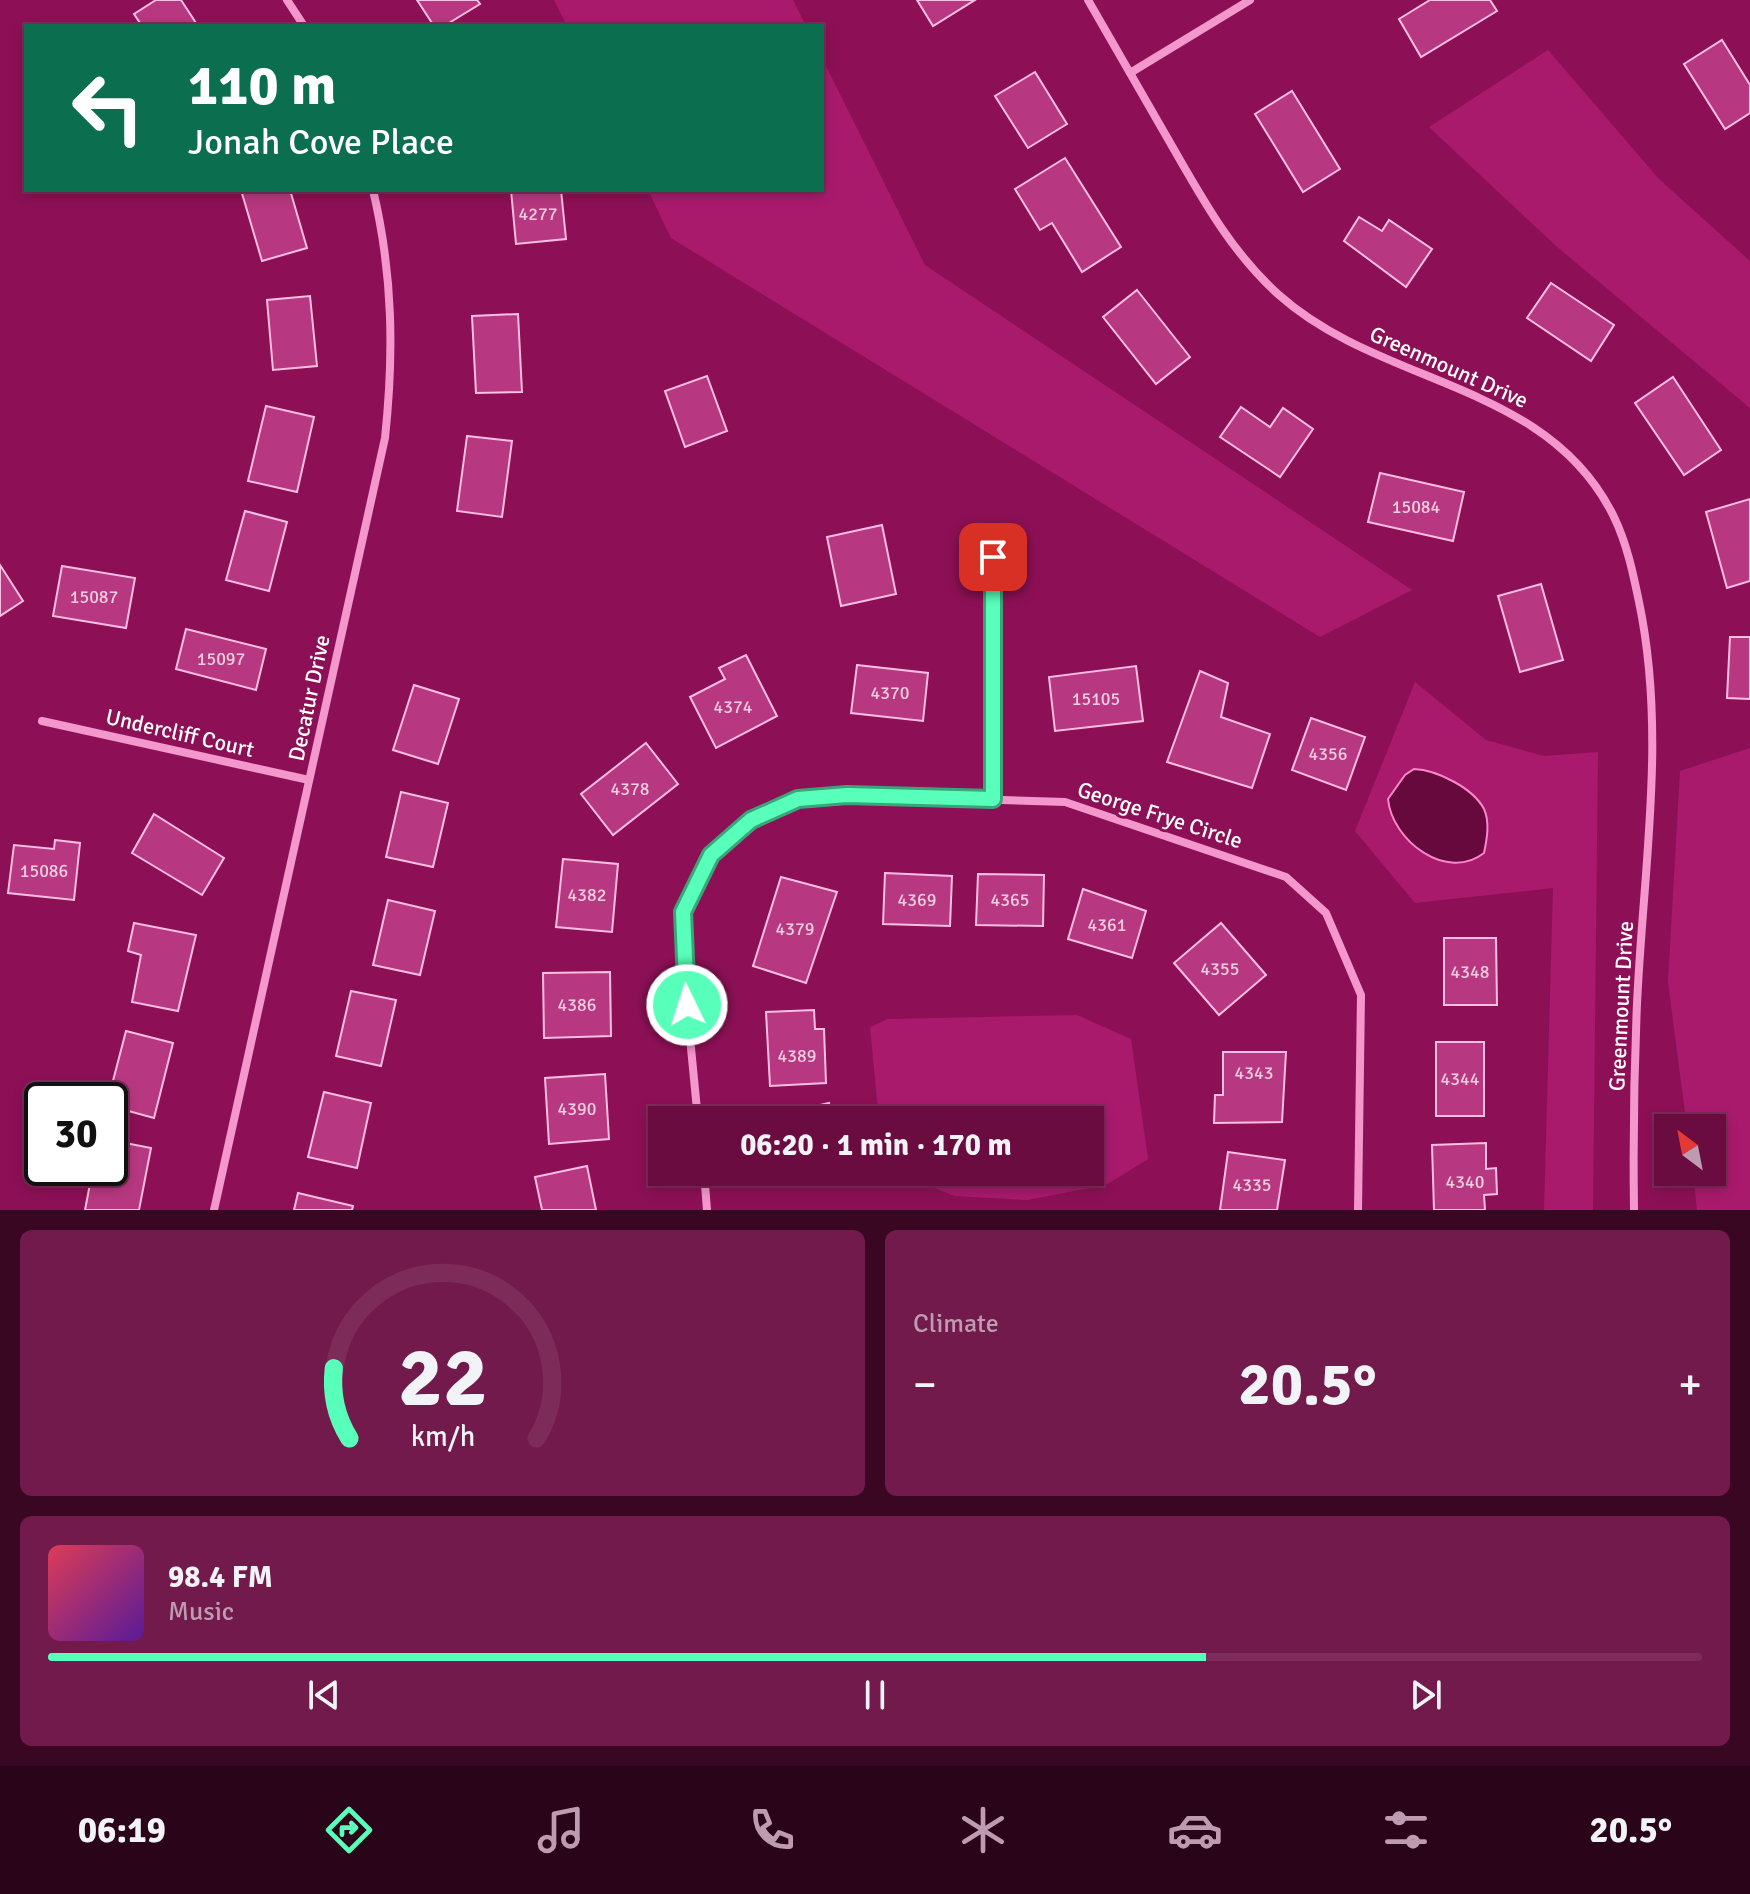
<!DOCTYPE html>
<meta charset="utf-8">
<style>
body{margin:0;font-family:Signika,sans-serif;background:#721a4b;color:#f1f3f6;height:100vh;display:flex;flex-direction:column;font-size:30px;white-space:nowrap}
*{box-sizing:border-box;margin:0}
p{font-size:26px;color:#be9bb1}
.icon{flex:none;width:44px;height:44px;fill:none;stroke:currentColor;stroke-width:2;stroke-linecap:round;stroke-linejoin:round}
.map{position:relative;height:1210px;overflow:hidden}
.side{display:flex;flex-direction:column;gap:20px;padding:20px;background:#3a0723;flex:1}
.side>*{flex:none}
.guide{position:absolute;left:24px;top:24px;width:800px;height:168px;border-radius:0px;box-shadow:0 4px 12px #0003,0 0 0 2px #7d2c59;background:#0b6e4f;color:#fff;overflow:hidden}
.needle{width:52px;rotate:328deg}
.buttons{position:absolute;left:1654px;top:1114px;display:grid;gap:16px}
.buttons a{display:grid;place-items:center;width:72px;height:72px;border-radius:0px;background:#6a0c40;box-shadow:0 4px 12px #0003,0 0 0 2px #7d2c59;font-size:40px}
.speed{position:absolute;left:24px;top:1082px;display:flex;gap:16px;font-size:40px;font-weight:700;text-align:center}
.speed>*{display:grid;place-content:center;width:104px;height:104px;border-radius:50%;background:#6a0c40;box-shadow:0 4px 12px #0003,0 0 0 2px #7d2c59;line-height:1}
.speed .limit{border:4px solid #111;border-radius:12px;background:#fff;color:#111}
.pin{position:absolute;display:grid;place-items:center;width:68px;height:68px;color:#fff;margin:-34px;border-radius:16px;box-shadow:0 4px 12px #0006}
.me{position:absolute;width:88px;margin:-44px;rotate:356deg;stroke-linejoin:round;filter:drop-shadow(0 0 6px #0008)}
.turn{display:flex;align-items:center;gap:28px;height:168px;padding:0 32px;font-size:36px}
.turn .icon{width:104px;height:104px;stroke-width:2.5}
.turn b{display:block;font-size:56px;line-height:68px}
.big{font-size:60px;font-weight:700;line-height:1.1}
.side .widget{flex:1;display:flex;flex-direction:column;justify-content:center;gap:12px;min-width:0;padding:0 28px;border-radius:12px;background:#721a4b}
.side .dial{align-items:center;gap:0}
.dial svg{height:208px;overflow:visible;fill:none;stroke:#7d2c59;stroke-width:7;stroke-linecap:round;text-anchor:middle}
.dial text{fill:#f1f3f6;stroke:none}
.song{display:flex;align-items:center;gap:24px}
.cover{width:96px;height:96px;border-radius:12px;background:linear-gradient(135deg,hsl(350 70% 55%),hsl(270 70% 35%))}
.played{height:8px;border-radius:4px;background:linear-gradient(90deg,#58ffba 70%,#7d2c59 70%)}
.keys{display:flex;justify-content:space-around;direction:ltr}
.heat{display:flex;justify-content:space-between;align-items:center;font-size:44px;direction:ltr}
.side .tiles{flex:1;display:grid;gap:20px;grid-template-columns:1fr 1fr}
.widget:last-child{grid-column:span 2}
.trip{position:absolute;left:648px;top:1106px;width:456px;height:80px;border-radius:0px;background:#6a0c40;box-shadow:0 4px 12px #0003,0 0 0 2px #7d2c59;font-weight:700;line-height:80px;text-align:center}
.dock{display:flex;height:128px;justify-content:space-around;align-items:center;background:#2a051a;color:#be9bb1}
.dock .icon{width:56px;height:56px}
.dock .current{color:#58ffba}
.dock b{font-size:36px;color:#f1f3f6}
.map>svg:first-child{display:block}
.green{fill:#a91a6c}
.water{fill:#68093e;stroke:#f688c9;stroke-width:2}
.building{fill:#b73880;stroke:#fdbee3;stroke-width:2}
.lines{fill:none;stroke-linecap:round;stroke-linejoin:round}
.street{stroke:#f397cc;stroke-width:8}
.route-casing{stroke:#39a679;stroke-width:20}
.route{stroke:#58ffba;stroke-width:14}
.labels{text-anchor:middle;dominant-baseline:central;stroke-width:6;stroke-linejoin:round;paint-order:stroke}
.number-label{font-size:18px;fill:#edcddf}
.street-label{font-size:22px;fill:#fff;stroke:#8d1056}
</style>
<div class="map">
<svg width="1750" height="1210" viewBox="0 0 1750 1210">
<rect width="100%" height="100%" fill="#8d1056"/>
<g class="green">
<path d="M554 0H793L806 26H567Z"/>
<path d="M1548 50 1659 179 1750 261V408L1556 246 1429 127Z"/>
<path d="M822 58 925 265 1412 590 1320 637 671 238 648 190H822Z"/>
<path d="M1415 682 1486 740 1544 756 1598 752 1593 1210H1544L1553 888 1415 903 1355 831Z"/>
<path d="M1750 748V1210H1697L1693 1172H1712V1128H1687L1668 982 1680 771Z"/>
<path d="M1077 1015 1131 1039 1148 1159 1106 1185 1027 1200 955 1196 893 1172H1090V1120H879L870 1027 888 1019Z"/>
</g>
<path class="water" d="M1414 769C1437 770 1473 788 1484 809 1490 822 1487 839 1484 853 1447 882 1392 841 1388 799L1405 775Z"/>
<g class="building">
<path d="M156 0H181L198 26H142L134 14Z"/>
<path d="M417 0H477L480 4 444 26H434Z"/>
<path d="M917 0H975L933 26Z"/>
<path d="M1430 0H1490L1497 11 1421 57 1399 19Z"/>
<path d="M1722 40 1750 85V113L1725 129 1684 64Z"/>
<path d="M1035 72 1067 124 1028 148 995 96Z"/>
<path d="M1292 91 1340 169 1303 192 1255 114Z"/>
<path d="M1065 158 1121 247 1082 272 1052 223 1040 230 1015 189Z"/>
<path d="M241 190H290L307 248 262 261Z"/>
<path d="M511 190H561L566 239 516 244Z"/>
<path d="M1359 217 1382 231 1389 220 1432 249 1406 287 1344 241Z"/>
<path d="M1551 283 1614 325 1591 361 1527 318Z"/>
<path d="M1137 290 1190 357 1156 384 1103 317Z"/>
<path d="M310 296 317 366 273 370 267 300Z"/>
<path d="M518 314 522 392 476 393 472 316Z"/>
<path d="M707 376 727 431 685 447 665 391Z"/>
<path d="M1673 377 1721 450 1684 475 1635 403Z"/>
<path d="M266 406 314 417 297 492 248 481Z"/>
<path d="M1241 407 1270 427 1283 408 1313 429 1280 477 1220 437Z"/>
<path d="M467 436 512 441 502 517 457 511Z"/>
<path d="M1380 473 1464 492 1453 541 1368 522Z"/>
<path d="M1750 499V581L1727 588 1706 512Z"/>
<path d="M245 511 287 522 269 591 226 580Z"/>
<path d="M882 525 896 594 841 606 827 537Z"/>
<path d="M0 565 23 601 0 616Z"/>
<path d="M62 566 135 578 126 628 53 616Z"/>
<path d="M1541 584 1563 660 1520 672 1498 596Z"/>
<path d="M186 629 266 649 256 690 176 669Z"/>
<path d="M1730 637H1750V699L1727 698Z"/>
<path d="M746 655 777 716 716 748 690 697 725 679 719 668Z"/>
<path d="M857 665 928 673 923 721 851 713Z"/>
<path d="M1136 666 1143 721 1055 731 1049 677Z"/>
<path d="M1200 671 1228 683 1221 717 1270 734 1252 788 1167 762Z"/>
<path d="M414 685 459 699 438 764 393 750Z"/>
<path d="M1311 718 1365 737 1346 790 1292 770Z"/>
<path d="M646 743 678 784 613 835 581 794Z"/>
<path d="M401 792 448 803 433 867 386 857Z"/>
<path d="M154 814 224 858 202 895 132 853Z"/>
<path d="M55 840 80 843 74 900 8 893 14 845 54 849Z"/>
<path d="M563 859 618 864 612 932 556 927Z"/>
<path d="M885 873 952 876 950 926 883 924Z"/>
<path d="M978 874 1044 875 1043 926 976 925Z"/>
<path d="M781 877 837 892 806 983 753 966Z"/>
<path d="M1083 889 1146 911 1132 958 1068 939Z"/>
<path d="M388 900 435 911 420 975 373 965Z"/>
<path d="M134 923 196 935 178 1011 132 1002 141 955 128 951Z"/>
<path d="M1221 923 1266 975 1219 1015 1174 963Z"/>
<path d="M1444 938H1496L1497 1005H1444Z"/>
<path d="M610 972 611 1036 544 1038 543 973Z"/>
<path d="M351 991 396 1000 381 1066 336 1056Z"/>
<path d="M814 1010 815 1029H824L826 1083 770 1086 766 1012Z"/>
<path d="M126 1031 173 1043 154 1118 110 1106 108 1100Z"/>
<rect x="1436" y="1042" width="48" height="74"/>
<path d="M1223 1052H1286L1282 1122 1214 1123 1215 1095H1223Z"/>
<path d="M605 1074 609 1139 549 1144 545 1078Z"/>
<path d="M324 1092 371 1103 357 1168 308 1157Z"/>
<path d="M829 1103 832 1120H773L772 1116Z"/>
<path d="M110 1140 151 1148 139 1210H85L93 1168H110Z"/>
<path d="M1486 1143V1169L1496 1168 1497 1194 1484 1195 1485 1210H1434L1432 1145Z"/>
<path d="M1228 1152 1285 1160 1277 1210H1220Z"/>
<path d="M587 1166 596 1210H542L535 1177Z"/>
<path d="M783 1172H838L786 1183Z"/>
<path d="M298 1193 353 1206 352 1210H294Z"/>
</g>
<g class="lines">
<g class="street">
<path d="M287 0 304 26"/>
<path d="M1088 0C1116 49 1144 98 1172 146 1203 200 1232 253 1279 295 1382 387 1548 381 1614 517 1627 544 1633 573 1639 602 1667 735 1643 870 1637 1004 1634 1073 1633 1142 1634 1210"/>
<path d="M1130 73 1250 0"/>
<path d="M993 557V799"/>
<path d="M42 721 309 780"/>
<path d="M698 1120 684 976 683 912 711 855 751 820 798 799 847 795 1065 802 1286 877 1326 913 1361 995 1358 1210"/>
<path d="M704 1172 707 1210"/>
<path d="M214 1210 385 438C394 353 393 274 373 190"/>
</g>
</g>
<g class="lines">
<defs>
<path id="route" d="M687 1005 683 912 711 855 751 820 798 799 847 795 993 799V557"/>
</defs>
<use href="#route" class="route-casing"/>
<use href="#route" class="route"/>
</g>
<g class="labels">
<g class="number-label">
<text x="538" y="214">4277</text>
<text x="1416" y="507">15084</text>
<text x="94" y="597">15087</text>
<text x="221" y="659">15097</text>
<text x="890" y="693">4370</text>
<text x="1096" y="699">15105</text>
<text x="733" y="707">4374</text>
<text x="1328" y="754">4356</text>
<text x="630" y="789">4378</text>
<text x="44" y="871">15086</text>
<text x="587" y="895">4382</text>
<text x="917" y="900">4369</text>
<text x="1010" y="900">4365</text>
<text x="1107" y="925">4361</text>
<text x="795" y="929">4379</text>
<text x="1220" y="969">4355</text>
<text x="1470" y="972">4348</text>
<text x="577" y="1005">4386</text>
<text x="797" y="1056">4389</text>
<text x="1254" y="1073">4343</text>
<text x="1460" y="1079">4344</text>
<text x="577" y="1109">4390</text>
<text x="1465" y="1182">4340</text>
<text x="1252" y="1185">4335</text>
</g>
<g class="street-label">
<text transform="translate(1449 367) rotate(24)">Greenmount Drive</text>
<text transform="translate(309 698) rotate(-78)">Decatur Drive</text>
<text transform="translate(180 733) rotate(13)">Undercliff Court</text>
<text transform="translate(1160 815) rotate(18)">George Frye Circle</text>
<text transform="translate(1621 1006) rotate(-87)">Greenmount Drive</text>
</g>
</g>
</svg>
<div class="buttons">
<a><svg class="needle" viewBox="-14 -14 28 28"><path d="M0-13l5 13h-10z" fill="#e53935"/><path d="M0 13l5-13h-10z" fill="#be9bb1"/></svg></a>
</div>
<div class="speed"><div class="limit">30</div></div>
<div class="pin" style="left:993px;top:557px;background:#d93025"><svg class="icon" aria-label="arrive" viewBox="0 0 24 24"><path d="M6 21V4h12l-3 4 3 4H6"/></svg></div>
<svg class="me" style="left:687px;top:1005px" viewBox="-20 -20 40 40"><circle r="17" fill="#58ffba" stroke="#fff" stroke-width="3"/><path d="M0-11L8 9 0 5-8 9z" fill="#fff"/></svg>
<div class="trip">06:20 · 1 min · 170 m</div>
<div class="guide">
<div class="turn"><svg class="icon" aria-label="left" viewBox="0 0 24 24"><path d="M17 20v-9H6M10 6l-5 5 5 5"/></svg><div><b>110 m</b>Jonah Cove Place</div></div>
</div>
</div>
<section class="side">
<div class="tiles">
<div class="widget dial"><svg viewBox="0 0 100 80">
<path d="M14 69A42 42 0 1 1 86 69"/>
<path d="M14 69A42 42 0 0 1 8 42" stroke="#58ffba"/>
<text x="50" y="56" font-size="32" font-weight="700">22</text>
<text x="50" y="72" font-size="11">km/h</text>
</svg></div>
<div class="widget"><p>Climate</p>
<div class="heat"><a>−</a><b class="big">20.5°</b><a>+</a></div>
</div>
<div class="widget">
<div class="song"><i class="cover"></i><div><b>98.4 FM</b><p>Music</p></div></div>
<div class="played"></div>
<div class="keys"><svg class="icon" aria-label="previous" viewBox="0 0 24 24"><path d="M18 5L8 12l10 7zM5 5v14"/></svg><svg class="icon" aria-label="pause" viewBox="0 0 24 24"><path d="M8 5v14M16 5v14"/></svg><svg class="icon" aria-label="next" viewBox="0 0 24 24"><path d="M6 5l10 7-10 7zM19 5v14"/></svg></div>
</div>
</div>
</section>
<nav class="dock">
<b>06:19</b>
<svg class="icon current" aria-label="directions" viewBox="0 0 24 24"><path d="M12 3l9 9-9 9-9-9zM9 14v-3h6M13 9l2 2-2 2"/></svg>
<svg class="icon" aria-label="music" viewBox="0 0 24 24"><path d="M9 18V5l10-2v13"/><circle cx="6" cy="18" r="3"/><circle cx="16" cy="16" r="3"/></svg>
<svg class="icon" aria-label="phone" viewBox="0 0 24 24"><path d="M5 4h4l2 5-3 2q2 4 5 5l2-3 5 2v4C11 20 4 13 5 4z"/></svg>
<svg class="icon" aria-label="climate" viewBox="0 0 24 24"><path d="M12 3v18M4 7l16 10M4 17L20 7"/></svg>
<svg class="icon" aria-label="car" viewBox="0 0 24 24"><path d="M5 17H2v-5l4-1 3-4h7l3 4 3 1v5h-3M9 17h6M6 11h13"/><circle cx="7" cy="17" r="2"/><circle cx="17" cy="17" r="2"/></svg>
<svg class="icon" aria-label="filters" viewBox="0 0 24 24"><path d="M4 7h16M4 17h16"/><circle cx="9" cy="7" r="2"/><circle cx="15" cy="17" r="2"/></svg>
<b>20.5°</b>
</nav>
